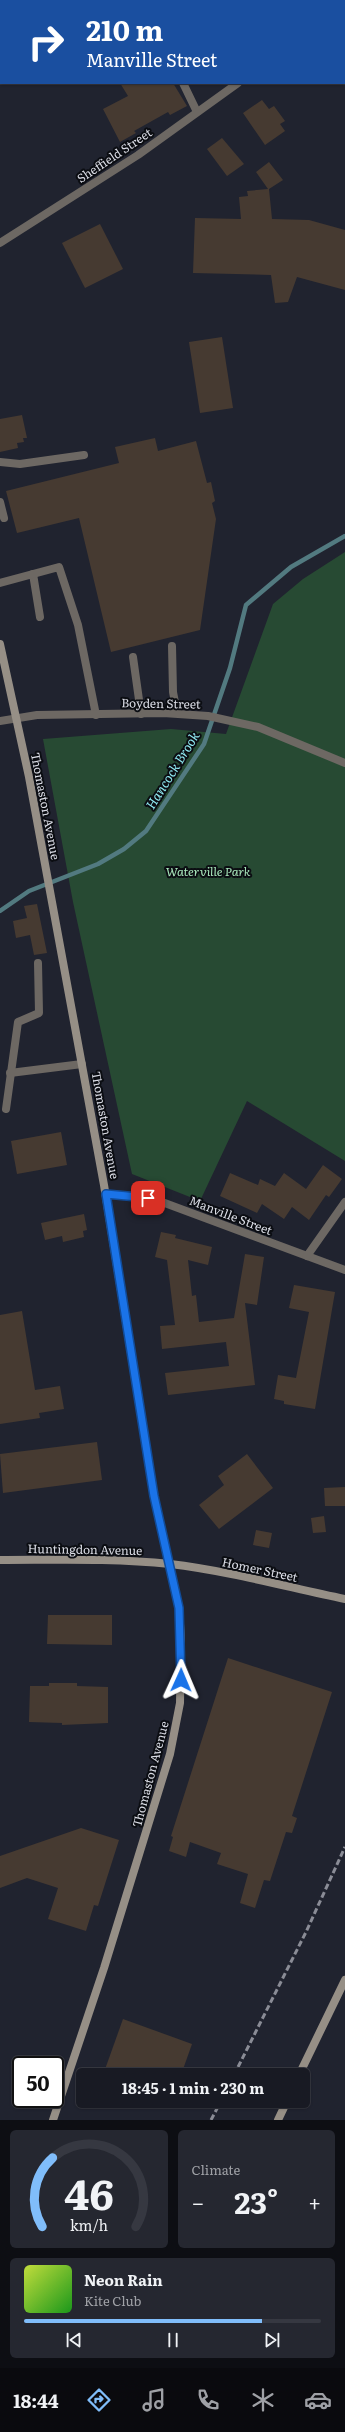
<!DOCTYPE html>
<meta charset="utf-8">
<style>
body{margin:0;font-family:Literata,serif;background:#252730;color:#f1f3f6;height:100vh;display:flex;flex-direction:column;font-size:15px;white-space:nowrap}
*{box-sizing:border-box;margin:0}
p{font-size:13px;color:#9fa1a6}
.icon{flex:none;width:22px;height:22px;fill:none;stroke:currentColor;stroke-width:2;stroke-linecap:round;stroke-linejoin:round}
.map{position:relative;height:2120px;overflow:hidden}
.side{display:flex;flex-direction:column;gap:10px;padding:10px;background:#0d0e13;flex:1}
.side>*{flex:none}
.banner{position:absolute;left:0px;top:0px;width:345px;height:84px;box-shadow:0 1px 3px #0004,0 0 0 1px #363841;background:#1a4fa0;color:#fff;overflow:hidden}
.speed{position:absolute;left:12px;top:2056px;display:flex;gap:8px;font-size:20px;font-weight:700;text-align:center}
.speed>*{display:grid;place-content:center;width:52px;height:52px;border-radius:50%;background:#181a23;box-shadow:0 1px 3px #0004,0 0 0 1px #363841;line-height:1}
.speed .limit{border:2px solid #111;border-radius:6px;background:#fff;color:#111}
.pin{position:absolute;display:grid;place-items:center;width:34px;height:34px;color:#fff;margin:-17px;border-radius:8px;box-shadow:0 2px 6px #0006}
.me{position:absolute;width:44px;margin:-22px;rotate:1deg;stroke-linejoin:round;filter:drop-shadow(0 0 3px #0008)}
.turn{display:flex;align-items:center;gap:14px;height:84px;padding:0 20px;font-size:18px}
.turn .icon{width:52px;height:52px;stroke-width:2.5}
.turn b{display:block;font-size:28px;line-height:34px}
.big{font-size:30px;font-weight:700;line-height:1.1}
.side .tile{flex:1;display:flex;flex-direction:column;justify-content:center;gap:6px;min-width:0;padding:0 14px;border-radius:6px;background:#252730}
.side .dial{align-items:center;gap:0}
.dial svg{height:104px;overflow:visible;fill:none;stroke:#363841;stroke-width:7;stroke-linecap:round;text-anchor:middle}
.dial text{fill:#f1f3f6;stroke:none}
.song{display:flex;align-items:center;gap:12px}
.cover{width:48px;height:48px;border-radius:6px;background:linear-gradient(135deg,hsl(70 70% 55%),hsl(120 70% 35%))}
.played{height:4px;border-radius:2px;background:linear-gradient(90deg,#80bdfa 80%,#363841 80%)}
.keys{display:flex;justify-content:space-around;direction:ltr}
.heat{display:flex;justify-content:space-between;align-items:center;font-size:22px;direction:ltr}
.side .tiles{flex:1;display:grid;gap:10px;grid-template-columns:1fr 1fr}
.tile:last-child{grid-column:span 2}
.trip{position:absolute;left:76px;top:2068px;width:234px;height:40px;border-radius:6px;background:#181a23;box-shadow:0 1px 3px #0004,0 0 0 1px #363841;font-weight:700;line-height:40px;text-align:center}
.menu{display:flex;height:64px;justify-content:space-around;align-items:center;background:#0a0a0e;color:#9fa1a6}
.menu .icon{width:28px;height:28px}
.menu .active{color:#80bdfa}
.menu b{font-size:18px;color:#f1f3f6}
.map>svg:first-child{display:block}
.green{fill:#274a33}
.lines{fill:none;stroke-linecap:round;stroke-linejoin:round}
.stream{stroke:#527a80;stroke-width:4.5}
.building{fill:#463a31}
.lane{stroke:#6d6863;stroke-width:8}
.street{stroke:#6d6863;stroke-width:8}
.secondary{stroke:#968f86;stroke-width:8}
.rail{stroke:#8a8c96;stroke-width:3;stroke-dasharray:6 3;stroke-linecap:butt}
.route-casing{stroke:#114b97;stroke-width:10}
.route{stroke:#1a73e8;stroke-width:7}
.labels{text-anchor:middle;dominant-baseline:central;stroke-width:4;stroke-linejoin:round;paint-order:stroke}
.street-label{font-size:12px;fill:#dbdde6;stroke:#0b0d12}
.park-label{font-size:12px;font-style:italic;fill:#a9e8bc;stroke:#0b0d12}
.water-label{font-size:13px;font-style:italic;fill:#90eaf2;stroke:#0b0d12}
</style>
<div class="map">
<svg width="345" height="2120" viewBox="0 0 345 2120">
<rect width="100%" height="100%" fill="#20232f"/>
<path class="green" d="M345 552V1161L247 1101 200 1201 132 1174 73 902 43 739 171 729 226 734 273 604 303 579Z"/>
<g class="lines">
<path class="stream" d="M0 911 29 891 98 864 124 849 146 831 204 744 230 668 246 605 291 567 345 536"/>
</g>
<g class="building">
<path d="M120 83H173L187 106 170 115 168 112 134 131 136 133 120 142 103 109 128 96Z"/>
<path d="M262 100 269 109 274 106 285 121 280 124 285 131 265 145 243 113Z"/>
<path d="M222 138 244 164 227 176 207 149Z"/>
<path d="M269 162 283 180 269 189 272 219 309 220 345 230V290L297 277 288 302 275 303 271 275 193 273 195 218 241 219 239 197 248 196 247 191 268 189 256 172Z"/>
<path d="M100 224 123 269 85 288 62 243Z"/>
<path d="M222 337 233 408 200 413 189 342Z"/>
<path d="M22 415 27 438H23L24 442 17 443 18 448 0 452V419Z"/>
<path d="M155 438 158 451 196 441 207 483 211 482 215 501 212 503 216 519 200 630 111 652 79 518 17 533 6 491 119 463 115 447Z"/>
<path d="M37 904 47 953 34 955 30 935 16 938 13 921 27 918 24 906Z"/>
<path d="M61 1132 67 1165 17 1174 11 1141Z"/>
<path d="M323 1165 342 1179 329 1197 326 1195 309 1220 292 1207 284 1219 262 1204 257 1213 220 1196 230 1173 258 1185 260 1179 275 1186 284 1173 306 1189Z"/>
<path d="M84 1214 87 1230 83 1231 84 1237 63 1242 62 1236 45 1240 41 1223Z"/>
<path d="M161 1232 176 1235 175 1238 212 1247 208 1265 188 1260 192 1296 196 1295 199 1322 234 1318 245 1254 264 1257 257 1305 245 1303 255 1385 168 1395 165 1373 229 1366 226 1342 162 1349 160 1326 175 1325 167 1260 155 1257Z"/>
<path d="M294 1285 335 1292 315 1409 284 1404V1401L274 1399 278 1375 296 1378 309 1312 289 1308Z"/>
<path d="M22 1311 35 1390 60 1386 64 1409 39 1413 40 1418 0 1424V1315Z"/>
<path d="M97 1442 102 1480 3 1493 0 1454Z"/>
<path d="M247 1454 273 1488 219 1529 199 1505 224 1485 218 1476Z"/>
<path d="M345 1487V1506H325L324 1488Z"/>
<path d="M324 1516 326 1532 313 1533 311 1518Z"/>
<path d="M256 1530 272 1533 269 1548 253 1545Z"/>
<path d="M48 1615H112V1645L47 1644Z"/>
<path d="M228 1658 332 1692 292 1816 297 1818 292 1833 286 1832 270 1881 264 1880 255 1908 240 1903 248 1874 217 1864 221 1853 190 1842 186 1857 169 1851 173 1837 171 1836Z"/>
<path d="M49 1683H77V1686L108 1687V1723L62 1725V1723L29 1722 30 1686H49Z"/>
<path d="M81 1828 119 1840 98 1906 94 1905 86 1931 48 1919 58 1888 27 1878 0 1888V1856Z"/>
<path d="M123 2019 192 2044 181 2075H103Z"/>
</g>
<g class="lines">
<g class="lane">
<path d="M0 462 20 464 84 455"/>
<path d="M0 502 4 518"/>
<path d="M33 574 40 617"/>
<path d="M0 583 59 567 78 625 96 715"/>
<path d="M172 646 173 692 177 713"/>
<path d="M133 657 141 714"/>
<path d="M10 1073 82 1064"/>
<path d="M6 1109 18 1022 39 1013 38 963"/>
</g>
<g class="street">
<path d="M141 0 142 1"/>
<path d="M344 8H345"/>
<path d="M183 83 197 112"/>
<path d="M0 243 138 155 238 83"/>
<path d="M0 721 37 715 163 713 208 716 258 727 345 763"/>
<path d="M106 1194 134 1196 162 1202 345 1270"/>
<path d="M307 1256 345 1202"/>
</g>
<g class="secondary">
<path d="M0 644 29 777 104 1185 154 1496 179 1608 181 1640 180 1703 170 1754 104 1968 53 2120"/>
<path d="M0 1560C57 1560 113 1558 170 1564 229 1571 287 1587 345 1599"/>
<path d="M299 2075 345 1980"/>
<path d="M278 2120 287 2101"/>
</g>
<g class="rail">
<path d="M234 2075 306 1932 345 1847"/>
<path d="M211 2120 221 2101"/>
</g>
</g>
<g class="lines">
<defs>
<path id="route" d="M148 1198 106 1194 154 1496 179 1608 181 1680"/>
</defs>
<use href="#route" class="route-casing"/>
<use href="#route" class="route"/>
</g>
<g class="labels">
<g class="street-label">
<text transform="translate(114 155) rotate(-34)">Sheffield Street</text>
<text transform="translate(161 703) rotate(1)">Boyden Street</text>
<text transform="translate(46 806) rotate(79)">Thomaston Avenue</text>
<text transform="translate(106 1125) rotate(80)">Thomaston Avenue</text>
<text transform="translate(231 1215) rotate(21)">Manville Street</text>
<text transform="translate(85 1549) rotate(1)">Huntingdon Avenue</text>
<text transform="translate(260 1569) rotate(12)">Homer Street</text>
<text transform="translate(150 1774) rotate(-75)">Thomaston Avenue</text>
</g>
<g class="park-label">
<text x="208" y="871">Waterville Park</text>
</g>
<g class="water-label">
<text transform="translate(172 770) rotate(-58)">Hancock Brook</text>
</g>
</g>
</svg>
<div class="speed"><div class="limit">50</div></div>
<div class="pin" style="left:148px;top:1198px;background:#d93025"><svg class="icon" aria-label="arrive" viewBox="0 0 24 24"><path d="M6 21V4h12l-3 4 3 4H6"/></svg></div>
<svg class="me" style="left:181px;top:1680px" viewBox="-20 -20 40 40"><path d="M0-17L14 15 0 8-14 15z" fill="#1a73e8" stroke="#fff" stroke-width="4"/></svg>
<div class="trip">18:45 · 1 min · 230 m</div>
<div class="banner">
<div class="turn"><svg class="icon" aria-label="right" viewBox="0 0 24 24"><path d="M7 20v-9h11M14 6l5 5-5 5"/></svg><div><b>210 m</b>Manville Street</div></div>
</div>
</div>
<section class="side">
<div class="tiles">
<div class="tile dial"><svg viewBox="0 0 100 80">
<path d="M14 69A42 42 0 1 1 86 69"/>
<path d="M14 69A42 42 0 0 1 22 16" stroke="#80bdfa"/>
<text x="50" y="56" font-size="32" font-weight="700">46</text>
<text x="50" y="72" font-size="11">km/h</text>
</svg></div>
<div class="tile"><p>Climate</p>
<div class="heat"><a>−</a><b class="big">23°</b><a>+</a></div>
</div>
<div class="tile">
<div class="song"><i class="cover"></i><div><b>Neon Rain</b><p>Kite Club</p></div></div>
<div class="played"></div>
<div class="keys"><svg class="icon" aria-label="previous" viewBox="0 0 24 24"><path d="M18 5L8 12l10 7zM5 5v14"/></svg><svg class="icon" aria-label="pause" viewBox="0 0 24 24"><path d="M8 5v14M16 5v14"/></svg><svg class="icon" aria-label="next" viewBox="0 0 24 24"><path d="M6 5l10 7-10 7zM19 5v14"/></svg></div>
</div>
</div>
</section>
<nav class="menu">
<b>18:44</b>
<svg class="icon active" aria-label="directions" viewBox="0 0 24 24"><path d="M12 3l9 9-9 9-9-9zM9 14v-3h6M13 9l2 2-2 2"/></svg>
<svg class="icon" aria-label="music" viewBox="0 0 24 24"><path d="M9 18V5l10-2v13"/><circle cx="6" cy="18" r="3"/><circle cx="16" cy="16" r="3"/></svg>
<svg class="icon" aria-label="phone" viewBox="0 0 24 24"><path d="M5 4h4l2 5-3 2q2 4 5 5l2-3 5 2v4C11 20 4 13 5 4z"/></svg>
<svg class="icon" aria-label="climate" viewBox="0 0 24 24"><path d="M12 3v18M4 7l16 10M4 17L20 7"/></svg>
<svg class="icon" aria-label="car" viewBox="0 0 24 24"><path d="M5 17H2v-5l4-1 3-4h7l3 4 3 1v5h-3M9 17h6M6 11h13"/><circle cx="7" cy="17" r="2"/><circle cx="17" cy="17" r="2"/></svg>
</nav>
